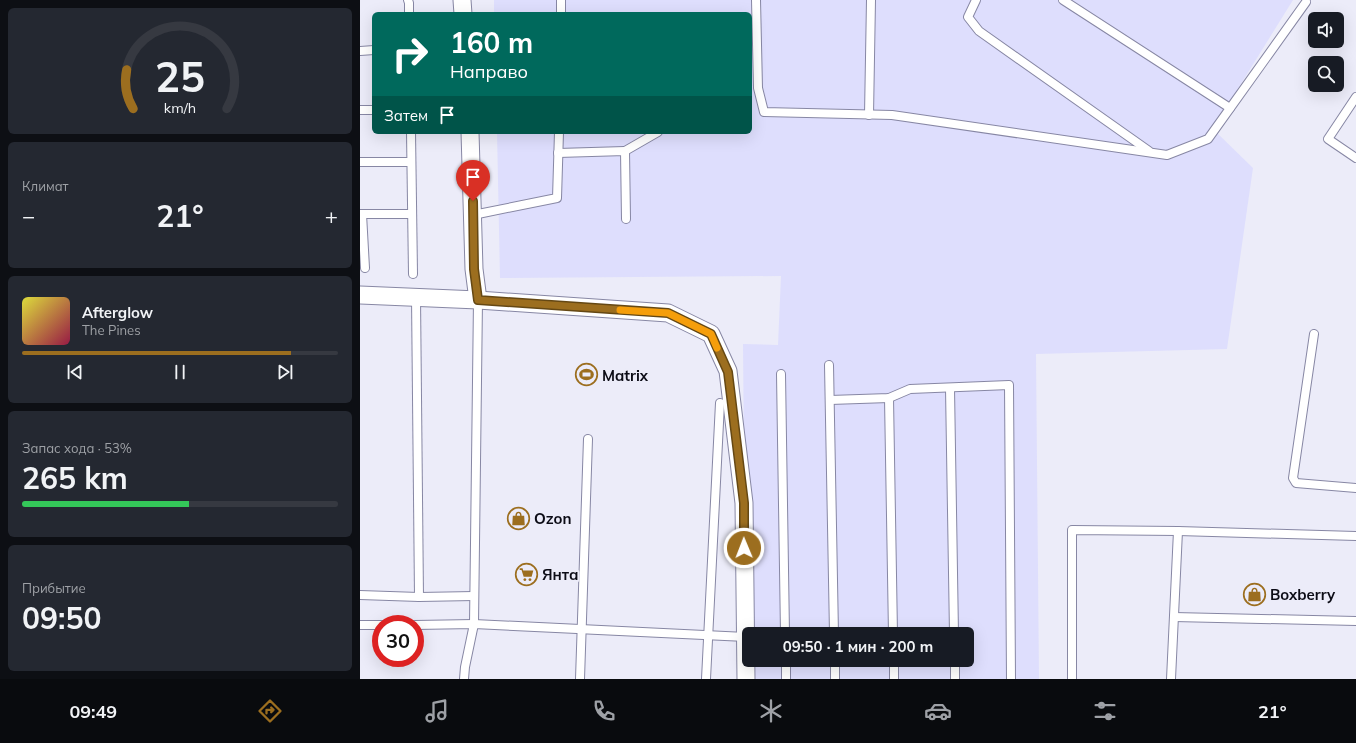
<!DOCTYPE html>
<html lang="ru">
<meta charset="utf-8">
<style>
body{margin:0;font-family:Mulish,sans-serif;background:#242831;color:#f1f3f6;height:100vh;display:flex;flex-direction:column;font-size:15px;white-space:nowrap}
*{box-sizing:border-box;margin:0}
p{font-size:13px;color:#9ea1a6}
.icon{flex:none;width:22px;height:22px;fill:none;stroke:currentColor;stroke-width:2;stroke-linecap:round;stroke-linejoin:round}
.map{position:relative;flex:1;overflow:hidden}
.panel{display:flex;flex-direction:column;gap:8px;padding:8px;background:#0d0f14;width:360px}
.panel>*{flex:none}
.hud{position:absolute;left:12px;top:12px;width:380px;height:122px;border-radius:6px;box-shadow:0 4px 16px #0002;background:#00695c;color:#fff;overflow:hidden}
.controls{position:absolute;left:948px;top:12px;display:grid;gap:8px}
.controls a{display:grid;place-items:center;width:36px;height:36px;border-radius:6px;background:#171b24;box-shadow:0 4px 16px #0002;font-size:20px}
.speed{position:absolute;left:12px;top:615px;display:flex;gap:8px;font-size:20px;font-weight:700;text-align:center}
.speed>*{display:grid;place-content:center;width:52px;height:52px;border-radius:50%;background:#171b24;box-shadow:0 4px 16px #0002;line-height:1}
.speed .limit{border:6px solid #d22;background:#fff;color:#111}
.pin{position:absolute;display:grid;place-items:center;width:34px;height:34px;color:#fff;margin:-41px -17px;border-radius:50% 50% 50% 0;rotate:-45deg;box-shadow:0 0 4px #0007}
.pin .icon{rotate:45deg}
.me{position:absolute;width:44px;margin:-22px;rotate:359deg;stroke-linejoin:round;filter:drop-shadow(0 0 3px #0008)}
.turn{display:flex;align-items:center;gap:14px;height:84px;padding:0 12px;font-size:18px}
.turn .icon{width:52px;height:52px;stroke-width:2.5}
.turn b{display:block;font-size:28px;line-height:34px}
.then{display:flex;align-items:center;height:38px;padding:0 12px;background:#0003;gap:8px;font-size:15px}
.big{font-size:30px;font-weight:700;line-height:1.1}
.panel .widget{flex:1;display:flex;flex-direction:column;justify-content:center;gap:6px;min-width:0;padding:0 14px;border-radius:6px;background:#242831}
.panel .dial{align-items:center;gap:0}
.dial svg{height:104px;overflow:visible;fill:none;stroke:#363941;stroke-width:7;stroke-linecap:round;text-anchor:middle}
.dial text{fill:#f1f3f6;stroke:none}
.song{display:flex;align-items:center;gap:12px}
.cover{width:48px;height:48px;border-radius:6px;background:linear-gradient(135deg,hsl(60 70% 55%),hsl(340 70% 35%))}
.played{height:4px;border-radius:2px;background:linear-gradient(90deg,#9c6e1f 85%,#363941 85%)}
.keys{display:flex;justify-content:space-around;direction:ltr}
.heat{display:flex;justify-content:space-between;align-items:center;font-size:22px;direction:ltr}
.charge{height:6px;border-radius:3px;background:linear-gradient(90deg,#34c759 53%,#363941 0)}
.trip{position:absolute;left:382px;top:627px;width:232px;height:40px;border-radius:6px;background:#171b24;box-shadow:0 4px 16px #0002;font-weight:700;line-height:40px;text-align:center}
.tab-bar{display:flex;height:64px;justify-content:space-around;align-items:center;background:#090b0e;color:#9ea1a6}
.tab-bar .icon{width:28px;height:28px}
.tab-bar .selected{color:#9c6e1f}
.tab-bar b{font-size:18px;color:#f1f3f6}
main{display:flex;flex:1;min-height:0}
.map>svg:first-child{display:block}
.built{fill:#dedefd;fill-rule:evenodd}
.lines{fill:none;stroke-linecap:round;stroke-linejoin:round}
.lane-casing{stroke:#8787a4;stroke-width:10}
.street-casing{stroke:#8787a4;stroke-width:19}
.lane{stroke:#fff;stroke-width:8}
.street{stroke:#fff;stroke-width:17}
.route-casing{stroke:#654814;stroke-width:10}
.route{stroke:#9c6e1f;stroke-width:7}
.slow{stroke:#f59e0b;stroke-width:7}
.labels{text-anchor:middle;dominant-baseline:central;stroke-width:4;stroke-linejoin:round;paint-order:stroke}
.poi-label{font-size:15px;font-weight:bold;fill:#0c0c16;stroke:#ececf9;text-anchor:start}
</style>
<main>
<section class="panel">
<div class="widget dial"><svg viewBox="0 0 100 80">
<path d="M14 69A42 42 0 1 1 86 69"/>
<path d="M14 69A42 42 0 0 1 9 39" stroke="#9c6e1f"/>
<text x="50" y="56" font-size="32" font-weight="700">25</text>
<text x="50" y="72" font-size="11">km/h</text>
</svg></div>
<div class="widget"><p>Климат</p>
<div class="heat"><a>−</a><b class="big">21°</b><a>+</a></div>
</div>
<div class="widget">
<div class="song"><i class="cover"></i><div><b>Afterglow</b><p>The Pines</p></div></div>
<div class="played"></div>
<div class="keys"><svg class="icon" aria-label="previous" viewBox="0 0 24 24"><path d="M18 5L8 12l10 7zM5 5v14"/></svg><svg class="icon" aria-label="pause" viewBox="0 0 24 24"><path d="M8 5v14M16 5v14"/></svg><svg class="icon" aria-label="next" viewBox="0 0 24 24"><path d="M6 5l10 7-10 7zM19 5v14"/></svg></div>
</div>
<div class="widget"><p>Запас хода · 53%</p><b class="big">265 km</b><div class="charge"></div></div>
<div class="widget"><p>Прибытие</p><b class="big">09:50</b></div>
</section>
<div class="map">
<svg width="996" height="679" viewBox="0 0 996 679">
<rect width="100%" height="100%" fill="#ececf9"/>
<path class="built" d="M134 0H933L853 129 893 168 867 349 676 354 679 679H386L383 344 418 345 421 276 140 278 137 132H390V14H134ZM389 634H607V660H389Z"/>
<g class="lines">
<defs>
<g id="lane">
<path d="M48 0 49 3V14"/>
<path d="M396 0 398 88 404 112 532 115 807 155 848 139 946 2"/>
<path d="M616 0 608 17 619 31 789 151"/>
<path d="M703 0 870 108"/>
<path d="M201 14V0"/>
<path d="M0 51 14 50"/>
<path d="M996 97 968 139 996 158"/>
<path d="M0 110H14"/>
<path d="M509 115 511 0"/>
<path d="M51 132 53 274"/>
<path d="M265 151 298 132"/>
<path d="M198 153 265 151 266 219"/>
<path d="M0 162H51"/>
<path d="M0 214H52"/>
<path d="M2 214 5 268"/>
<path d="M113 215 197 198 199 132"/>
<path d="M56 297 59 597"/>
<path d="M954 334 933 478 936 483 996 488"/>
<path d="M469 365 474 634"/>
<path d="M421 374 425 634"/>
<path d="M590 388 594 634"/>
<path d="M529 398 533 634"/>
<path d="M470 400 529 398 550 389 649 385 651 679"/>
<path d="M0 595 59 597 114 596"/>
<path d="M814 617 996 621"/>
<path d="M0 625H21"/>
<path d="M55 625 114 624 386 637"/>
<path d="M426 660V679"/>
<path d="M475 660V679"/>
<path d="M534 660V679"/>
<path d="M595 660V679"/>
<path d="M104 679 105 667 114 624 118 300"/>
<path d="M220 679 228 439"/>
<path d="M346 679 360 403"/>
<path d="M712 679V530L818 531 996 536"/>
<path d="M811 679 818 531"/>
</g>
<g id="street">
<path d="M102 0 103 14"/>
<path d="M110 132 114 269 118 300"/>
<path d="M0 295 118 300 308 313 351 334 368 371 384 503 386 679"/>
</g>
</defs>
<use href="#lane" class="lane-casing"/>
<use href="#street" class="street-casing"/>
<use href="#lane" class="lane"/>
<use href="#street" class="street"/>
</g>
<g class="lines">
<defs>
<path id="route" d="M113 201 114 269 118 300 308 313 351 334 368 372 384 503V548"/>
</defs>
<use href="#route" class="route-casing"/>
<use href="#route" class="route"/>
<path class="slow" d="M260 310 308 313 351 334 357 348"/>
</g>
<defs>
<symbol id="stadium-ring" viewBox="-11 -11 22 22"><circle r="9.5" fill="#ececf9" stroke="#9c6e1f" stroke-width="1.5"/><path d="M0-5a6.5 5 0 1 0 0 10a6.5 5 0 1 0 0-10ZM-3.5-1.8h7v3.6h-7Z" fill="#9c6e1f"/></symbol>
<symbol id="shop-ring" viewBox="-11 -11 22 22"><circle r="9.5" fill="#ececf9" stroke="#9c6e1f" stroke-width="1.5"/><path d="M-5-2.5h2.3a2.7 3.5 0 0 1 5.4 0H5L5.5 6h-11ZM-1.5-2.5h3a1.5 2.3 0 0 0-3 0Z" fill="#9c6e1f"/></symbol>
<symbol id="supermarket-ring" viewBox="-11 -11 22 22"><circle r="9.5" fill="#ececf9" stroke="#9c6e1f" stroke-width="1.5"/><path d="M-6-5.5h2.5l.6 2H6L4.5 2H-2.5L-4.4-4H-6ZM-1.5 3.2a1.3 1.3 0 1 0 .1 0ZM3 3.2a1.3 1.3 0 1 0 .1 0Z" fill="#9c6e1f"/></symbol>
</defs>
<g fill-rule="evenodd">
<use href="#stadium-ring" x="214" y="362" width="25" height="25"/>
<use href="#shop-ring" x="146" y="506" width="25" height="25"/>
<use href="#supermarket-ring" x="154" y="562" width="25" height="25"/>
<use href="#shop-ring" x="882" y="582" width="25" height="25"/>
</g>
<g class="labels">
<g class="poi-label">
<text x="242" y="375">Matrix</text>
<text x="174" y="518">Ozon</text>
<text x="182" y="574">Янта</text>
<text x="910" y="594">Boxberry</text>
</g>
</g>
</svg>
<div class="controls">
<a><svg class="icon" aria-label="sound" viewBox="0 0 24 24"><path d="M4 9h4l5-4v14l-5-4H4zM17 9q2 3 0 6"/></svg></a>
<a><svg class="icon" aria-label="search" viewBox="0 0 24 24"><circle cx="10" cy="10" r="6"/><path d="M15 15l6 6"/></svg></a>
</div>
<div class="speed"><div class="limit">30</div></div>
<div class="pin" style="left:113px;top:201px;background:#d93025"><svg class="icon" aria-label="arrive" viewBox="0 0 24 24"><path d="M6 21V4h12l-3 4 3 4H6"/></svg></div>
<svg class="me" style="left:384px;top:548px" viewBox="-20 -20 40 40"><circle r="17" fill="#9c6e1f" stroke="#fff" stroke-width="3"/><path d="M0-11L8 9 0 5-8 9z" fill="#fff"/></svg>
<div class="trip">09:50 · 1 мин · 200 m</div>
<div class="hud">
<div class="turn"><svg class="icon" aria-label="right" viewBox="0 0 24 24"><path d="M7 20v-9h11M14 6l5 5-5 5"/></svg><div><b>160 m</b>Направо</div></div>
<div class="then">Затем<svg class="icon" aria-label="arrive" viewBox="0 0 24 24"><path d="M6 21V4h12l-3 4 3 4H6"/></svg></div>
</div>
</div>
</main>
<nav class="tab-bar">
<b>09:49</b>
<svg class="icon selected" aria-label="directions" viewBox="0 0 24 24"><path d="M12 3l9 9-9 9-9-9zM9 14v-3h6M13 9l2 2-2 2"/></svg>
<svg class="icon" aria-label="music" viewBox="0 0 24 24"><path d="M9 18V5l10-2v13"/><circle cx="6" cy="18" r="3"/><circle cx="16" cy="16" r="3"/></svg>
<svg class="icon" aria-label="phone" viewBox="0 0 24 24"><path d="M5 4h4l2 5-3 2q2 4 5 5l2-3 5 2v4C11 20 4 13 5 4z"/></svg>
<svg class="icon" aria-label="climate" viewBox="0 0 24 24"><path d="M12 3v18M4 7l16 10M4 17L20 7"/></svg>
<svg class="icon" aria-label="car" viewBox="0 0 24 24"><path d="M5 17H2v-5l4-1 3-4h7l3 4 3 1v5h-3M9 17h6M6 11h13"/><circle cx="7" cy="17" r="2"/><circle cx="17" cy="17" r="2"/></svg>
<svg class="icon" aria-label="filters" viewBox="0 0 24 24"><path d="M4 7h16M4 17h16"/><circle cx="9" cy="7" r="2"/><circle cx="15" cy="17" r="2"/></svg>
<b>21°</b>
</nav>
